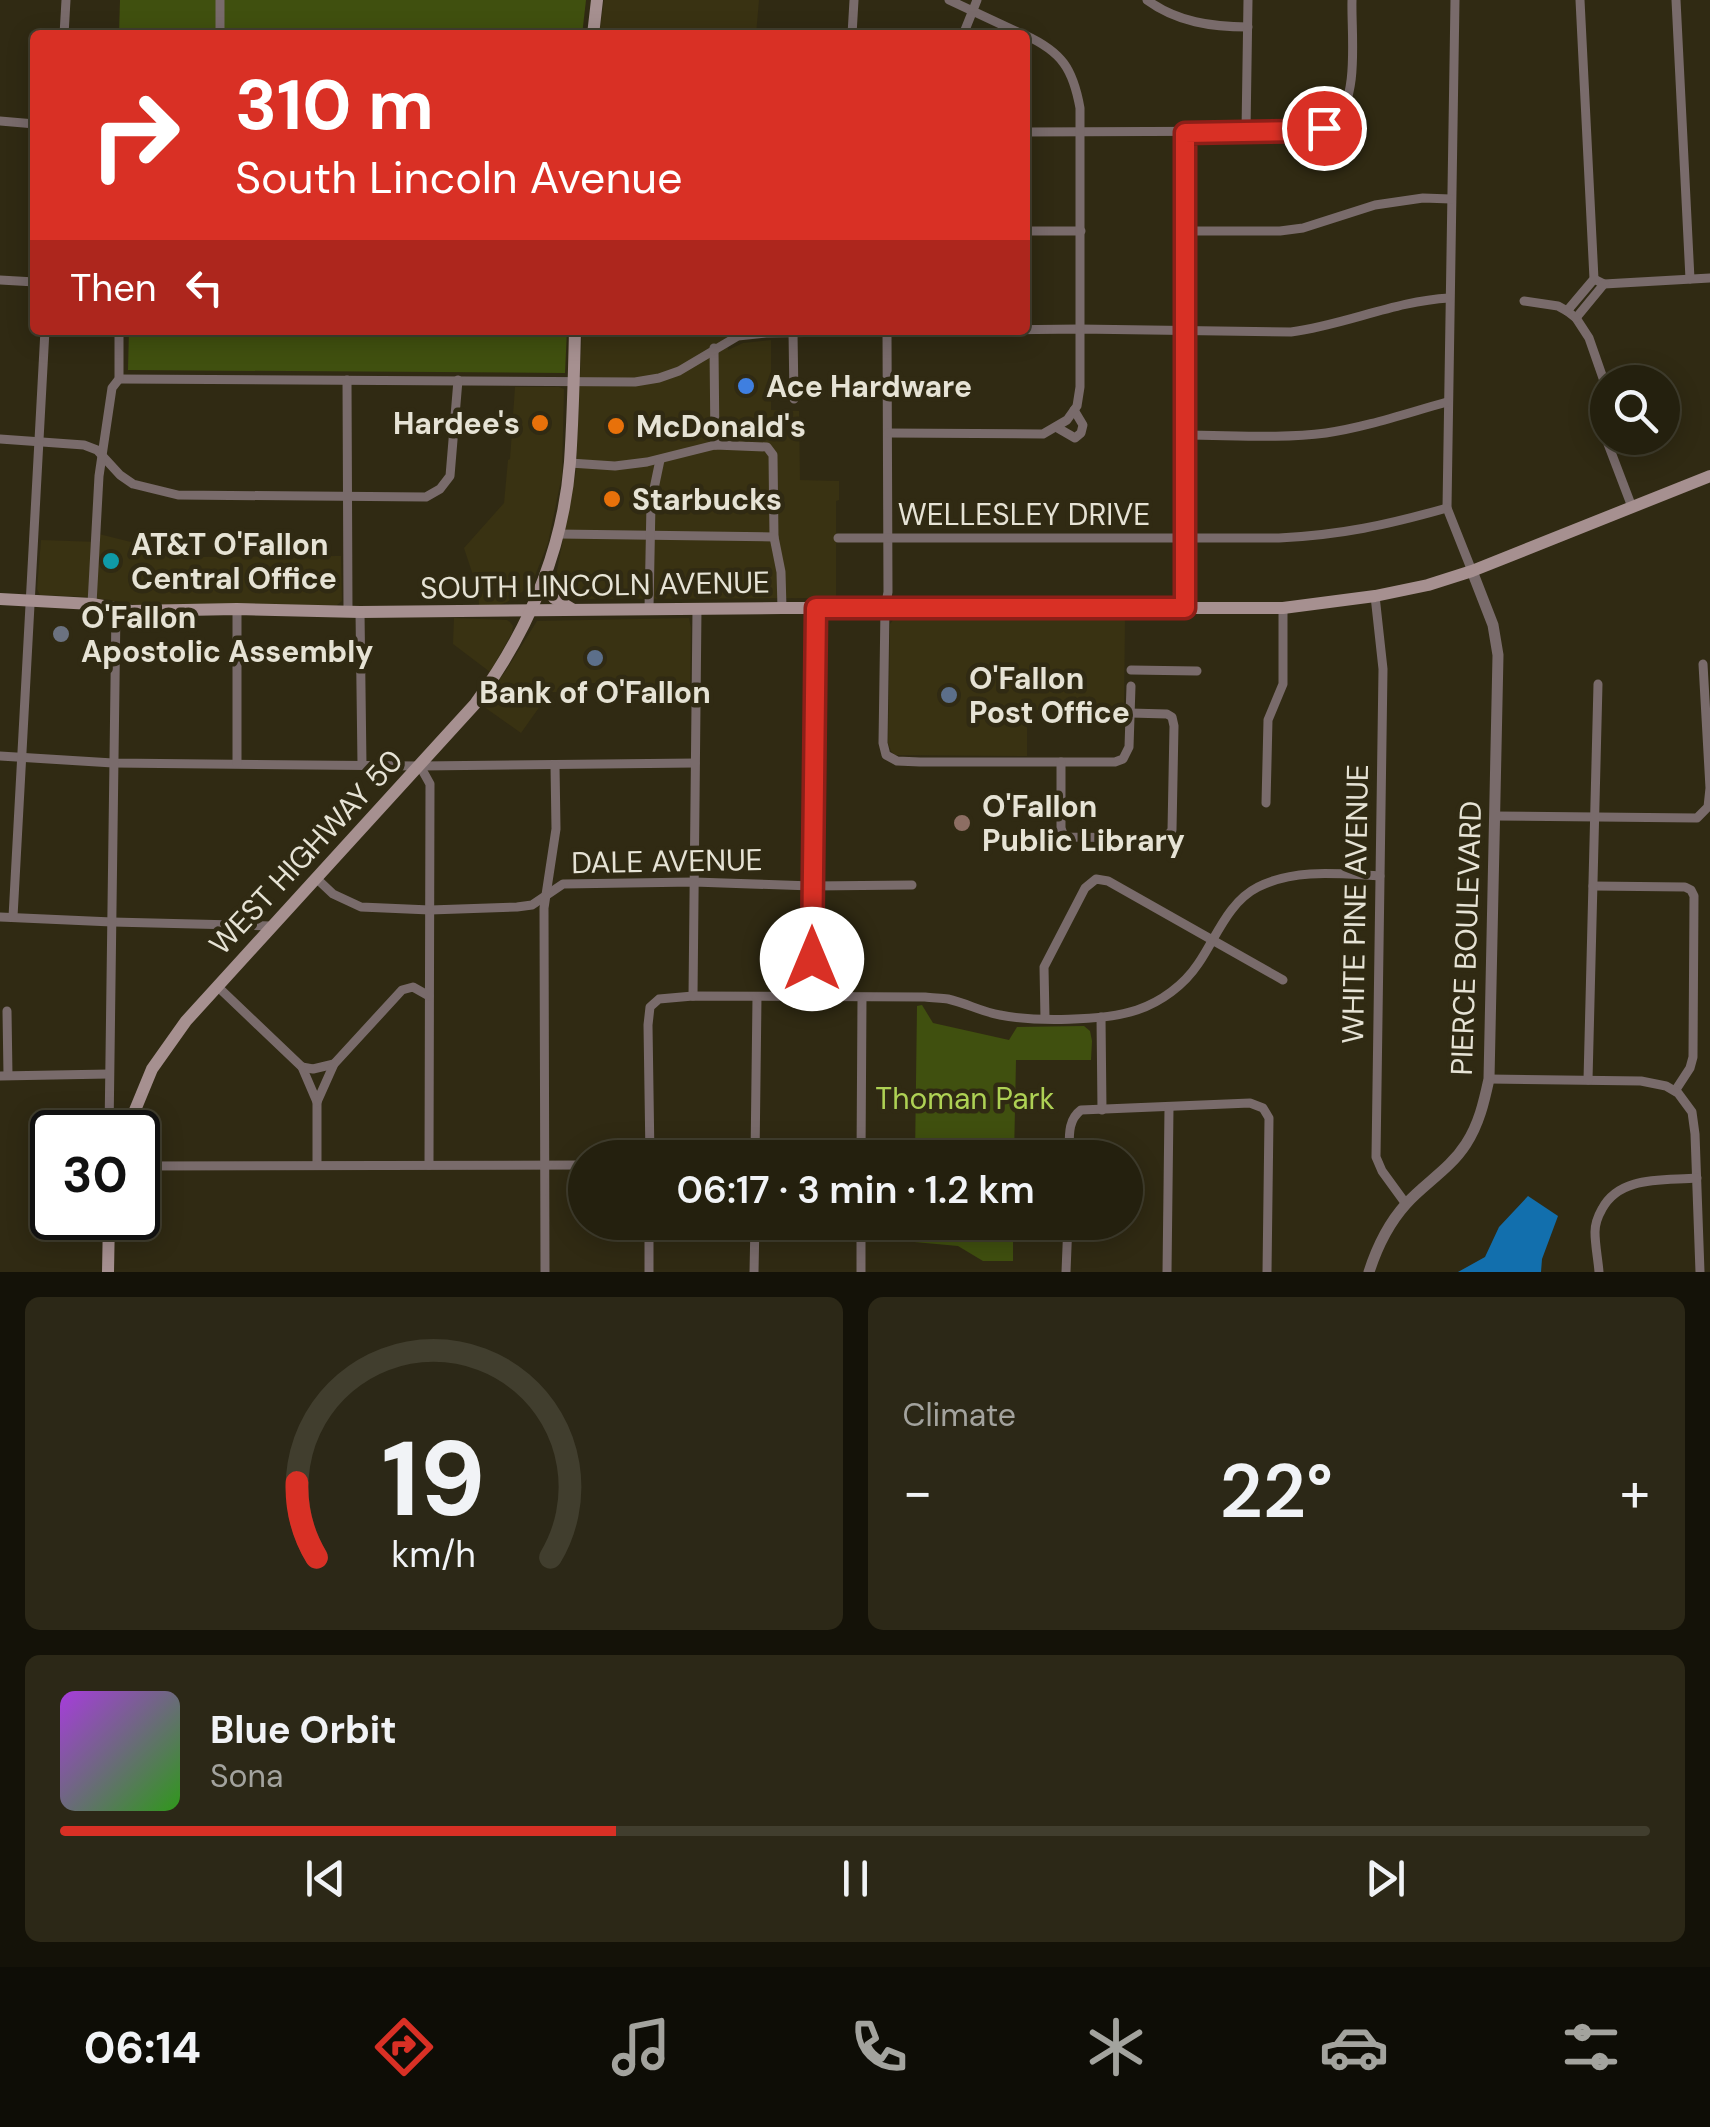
<!DOCTYPE html>
<meta charset="utf-8">
<style>
body{margin:0;font-family:"DM Sans",sans-serif;background:#2c2817;color:#f1f3f6;height:100vh;display:flex;flex-direction:column;font-size:38px;white-space:nowrap}
*{box-sizing:border-box;margin:0}
p{font-size:32px;color:#a3a39e}
.icon{flex:none;width:55px;height:55px;fill:none;stroke:currentColor;stroke-width:2;stroke-linecap:round;stroke-linejoin:round}
.map{position:relative;height:1272px;overflow:hidden}
.panel{display:flex;flex-direction:column;gap:25px;padding:25px;background:#141208;flex:1}
.panel>*{flex:none}
.top-card{position:absolute;left:30px;top:30px;width:1000px;height:305px;border-radius:10px;box-shadow:0 5px 25px #0003,0 0 0 2px #413e2e;background:#d93025;color:#fff;overflow:hidden}
.controls{position:absolute;left:1590px;top:365px;display:grid;gap:20px}
.controls a{display:grid;place-items:center;width:90px;height:90px;border-radius:50%;background:#24200e;box-shadow:0 5px 25px #0003,0 0 0 2px #413e2e;font-size:50px}
.speed{position:absolute;left:30px;top:1110px;display:flex;gap:20px;font-size:50px;font-weight:700;text-align:center}
.speed>*{display:grid;place-content:center;width:130px;height:130px;border-radius:50%;background:#24200e;box-shadow:0 5px 25px #0003,0 0 0 2px #413e2e;line-height:1}
.speed .limit{border:5px solid #111;border-radius:15px;background:#fff;color:#111}
.pin{position:absolute;display:grid;place-items:center;width:85px;height:85px;color:#fff;margin:-42px;border:5px solid #fff;border-radius:50%;box-shadow:0 2px 10px #0007}
.me{position:absolute;width:110px;margin:-55px;rotate:0deg;stroke-linejoin:round;filter:drop-shadow(0 0 8px #0008)}
.turn{display:flex;align-items:center;gap:35px;height:210px;padding:0 40px;font-size:45px}
.turn .icon{width:130px;height:130px;stroke-width:2.5}
.turn b{display:block;font-size:70px;line-height:85px}
.then{display:flex;align-items:center;height:95px;padding:0 40px;background:#0003;gap:20px;font-size:38px}
.big{font-size:75px;font-weight:600;line-height:1.1}
.panel .tile{flex:1;display:flex;flex-direction:column;justify-content:center;gap:15px;min-width:0;padding:0 35px;border-radius:15px;background:#2c2817}
.panel .dial{align-items:center;gap:0}
.dial svg{height:260px;overflow:visible;fill:none;stroke:#413e2e;stroke-width:7;stroke-linecap:round;text-anchor:middle}
.dial text{fill:#f1f3f6;stroke:none}
.song{display:flex;align-items:center;gap:30px}
.cover{width:120px;height:120px;border-radius:15px;background:linear-gradient(135deg,hsl(280 70% 55%),hsl(110 70% 35%))}
.played{height:10px;border-radius:5px;background:linear-gradient(90deg,#d93025 35%,#413e2e 35%)}
.keys{display:flex;justify-content:space-around;direction:ltr}
.heat{display:flex;justify-content:space-between;align-items:center;font-size:55px;direction:ltr}
.panel .tiles{flex:1;display:grid;gap:25px;grid-template-columns:1fr 1fr}
.tile:last-child{grid-column:span 2}
.trip{position:absolute;left:568px;top:1140px;width:575px;height:100px;border-radius:50px;background:#24200e;box-shadow:0 5px 25px #0003,0 0 0 2px #413e2e;font-weight:600;line-height:100px;text-align:center}
.dock{display:flex;height:160px;justify-content:space-around;align-items:center;background:#0e0d06;color:#a3a39e}
.dock .icon{width:70px;height:70px}
.dock .on{color:#d93025}
.dock b{font-size:45px;color:#f1f3f6}
.map>svg:first-child{display:block}
.built{fill:#393212}
.green{fill:#40500f}
.water{fill:#126fad}
.lines{fill:none;stroke-linecap:round;stroke-linejoin:round}
.minor{stroke:#796b6b;stroke-width:9}
.tertiary{stroke:#796b6b;stroke-width:11}
.secondary{stroke:#a69090;stroke-width:12}
.route-casing{stroke:#8d1f18;stroke-width:25}
.route{stroke:#d93025;stroke-width:18}
.shop-dot{fill:#3f7fe0;stroke:#302a13;stroke-width:4}
.food-dot{fill:#e8710a;stroke:#302a13;stroke-width:4}
.culture-dot{fill:#0f9aa8;stroke:#302a13;stroke-width:4}
.worship-dot{fill:#6b7280;stroke:#302a13;stroke-width:4}
.service-dot{fill:#5c6f8a;stroke:#302a13;stroke-width:4}
.education-dot{fill:#8d6e63;stroke:#302a13;stroke-width:4}
.labels{text-anchor:middle;dominant-baseline:central;stroke-width:9;stroke-linejoin:round;paint-order:stroke}
.poi-label{font-size:30px;font-weight:bold;fill:#e6e3d5;stroke:#302a13;text-anchor:start}
.street-label{font-size:30px;fill:#e6e3d5;stroke:#302a13}
.park-label{font-size:30px;fill:#aed154;stroke:#302a13}
</style>
<div class="map">
<svg width="1710" height="1272" viewBox="0 0 1710 1272">
<rect width="100%" height="100%" fill="#302a13"/>
<g class="built">
<path d="M604 0H759L756 35H599Z"/>
<path d="M582 330H726L728 350 743 343 771 340V410L799 411 800 480 839 481V500L836 501V598L584 599 567 598 559 594 554 586 576 472Z"/>
<path d="M515 387H559L564 389 562 475 548 543 531 586 507 602 499 605H479L478 590 464 548 504 503 508 460 510 459Z"/>
<path d="M99 534 191 557 341 556 342 601 337 605H136L90 597 40 595 37 589 41 540 98 542Z"/>
<path d="M930 615H1119L1125 618 1124 711 1027 710V756L895 755 891 751 888 743 890 624 895 617Z"/>
<path d="M454 618 507 620 510 622 513 626 512 633 490 672 453 644Z"/>
<path d="M689 618 691 628 690 702 636 700 634 683H572V692H550L521 733 480 704 505 672 537 621Z"/>
</g>
<g class="green">
<path d="M120 0H586L582 35H119Z"/>
<path d="M129 330H567L565 373 128 370Z"/>
<path d="M922 1005 933 1023 1009 1040 1017 1027 1084 1026 1090 1031 1092 1041 1091 1060H1016L1014 1157H915L917 1006Z"/>
<path d="M914 1223H1013V1261H983L958 1246 914 1242Z"/>
</g>
<path class="water" d="M1528 1196 1558 1216 1542 1259 1541 1272H1458L1485 1257 1499 1227Z"/>
<g class="lines">
<g class="minor">
<path d="M949 0 1024 35"/>
<path d="M1147 0C1177 22 1212 27 1248 27"/>
<path d="M1455 0 1447 508 1472 571"/>
<path d="M1676 0 1690 279"/>
<path d="M64 35 66 0"/>
<path d="M220 35V0"/>
<path d="M852 35 854 0"/>
<path d="M963 35 977 0"/>
<path d="M0 121 35 124"/>
<path d="M1246 131 1248 0"/>
<path d="M1025 132 1305 131C1316 129 1326 129 1334 121 1360 99 1351 33 1352 0"/>
<path d="M1025 231H1081"/>
<path d="M1184 231H1280L1303 228 1375 205 1423 198 1451 199"/>
<path d="M1594 279 1604 284 1710 278"/>
<path d="M0 280 35 282"/>
<path d="M1524 301 1558 306 1567 311 1576 318 1589 338 1604 381 1608 444 1632 507"/>
<path d="M1567 311 1594 279 1580 0"/>
<path d="M1576 318 1604 284"/>
<path d="M793 332 794 399"/>
<path d="M887 332 888 592 885 608 883 743 886 755 897 761 920 762H1115L1123 759 1129 747 1131 686"/>
<path d="M714 348 715 445"/>
<path d="M119 379 635 382 659 378 679 371 738 336 766 333 1079 329 1291 332C1345 325 1395 301 1449 298"/>
<path d="M347 380 348 610"/>
<path d="M1056 427 1075 438 1081 433 1083 425 1074 410"/>
<path d="M888 433 1043 434 1067 420 1077 406 1080 387V108C1073 69 1062 52 1025 35"/>
<path d="M1185 435C1231 435 1280 439 1326 433 1367 427 1407 413 1447 402"/>
<path d="M0 439 84 445 97 450 120 475 133 484 178 495 426 497 440 489 450 476 458 380"/>
<path d="M570 463 615 466 647 462 715 445 767 447 773 455 774 537 781 572 782 608"/>
<path d="M558 534 774 537"/>
<path d="M838 538H1279C1341 535 1387 525 1447 508"/>
<path d="M1375 596 1383 669 1376 1157 1382 1171 1406 1204"/>
<path d="M92 604 99 476 112 388 119 379V330"/>
<path d="M1185 608V133"/>
<path d="M649 609 651 503 660 460"/>
<path d="M360 612 362 765"/>
<path d="M1131 670 1197 671"/>
<path d="M0 756 113 763 420 766 695 763"/>
<path d="M1061 762V828L1064 837 1152 838 1168 835 1172 830 1174 726 1172 717 1167 714 1130 713"/>
<path d="M237 763V609"/>
<path d="M420 766 430 784 429 1165"/>
<path d="M1266 803 1268 720 1283 684V608"/>
<path d="M1495 816 1697 818 1708 807 1710 788 1703 664"/>
<path d="M316 878 333 894 361 907 430 910 517 907 532 905 563 884 694 882 812 886 912 885"/>
<path d="M1593 886 1685 887 1691 890 1694 896 1693 1057 1690 1068 1675 1091"/>
<path d="M0 917 112 922 271 926"/>
<path d="M13 917 45 330"/>
<path d="M217 986 302 1067 317 1102V1165"/>
<path d="M693 996 697 609"/>
<path d="M812 996 816 608"/>
<path d="M7 1011 8 1075"/>
<path d="M1101 1017 1102 1110"/>
<path d="M1045 1018 1044 967 1085 888 1096 879 1108 881 1283 980"/>
<path d="M302 1067 313 1069 334 1064"/>
<path d="M0 1076 109 1074"/>
<path d="M1489 1079 1641 1081 1666 1086 1678 1093 1692 1112 1695 1134 1700 1272"/>
<path d="M1588 1080 1598 684"/>
<path d="M317 1102 334 1064 402 990 413 987 429 996"/>
<path d="M109 1132 116 609"/>
<path d="M650 1158 648 1025 650 1007 659 999 693 996 925 997C933 998 941 998 948 999 966 1003 982 1012 1000 1015 1034 1022 1104 1021 1137 1010 1161 1002 1184 985 1198 964 1216 938 1228 902 1258 887 1296 868 1340 874 1380 876"/>
<path d="M755 1158 757 997"/>
<path d="M861 1158 862 998"/>
<path d="M1069 1158C1070 1140 1066 1121 1081 1110L1250 1103 1263 1108 1269 1118 1267 1272"/>
<path d="M138 1166 585 1165"/>
<path d="M545 1272 544 908 556 829 555 765"/>
<path d="M649 1272V1222"/>
<path d="M754 1272 755 1222"/>
<path d="M861 1272V1222"/>
<path d="M1066 1272 1068 1222"/>
<path d="M1167 1272 1169 1108"/>
<path d="M1599 1272C1598 1259 1595 1245 1595 1232 1595 1223 1598 1216 1602 1209 1620 1175 1664 1181 1697 1178"/>
</g>
<path class="tertiary" d="M1369 1272C1377 1247 1388 1224 1406 1204 1425 1183 1450 1169 1466 1144 1479 1124 1484 1102 1489 1079L1498 655 1493 625 1472 571"/>
<g class="secondary">
<path d="M593 35 597 0"/>
<path d="M544 579 554 598 572 609"/>
<path d="M0 599 92 604 131 611 237 609 360 612 782 608H1283L1375 596 1428 585 1472 571 1710 476"/>
<path d="M126 1132 152 1069 186 1021 475 704C527 633 563 551 570 462 573 418 574 374 575 330"/>
<path d="M108 1272 109 1218"/>
</g>
</g>
<g class="lines">
<defs>
<path id="route" d="M812 959 816 608H1185V133L1305 131 1324 128"/>
</defs>
<use href="#route" class="route-casing"/>
<use href="#route" class="route"/>
</g>
<circle class="shop-dot" cx="746" cy="386" r="10"/>
<g class="food-dot">
<circle cx="540" cy="423" r="10"/>
<circle cx="616" cy="426" r="10"/>
<circle cx="612" cy="499" r="10"/>
</g>
<circle class="culture-dot" cx="111" cy="561" r="10"/>
<circle class="worship-dot" cx="61" cy="634" r="10"/>
<g class="service-dot">
<circle cx="595" cy="658" r="10"/>
<circle cx="949" cy="695" r="10"/>
</g>
<circle class="education-dot" cx="962" cy="823" r="10"/>
<g class="labels">
<g class="poi-label">
<text x="766" y="386">Ace Hardware</text>
<text x="520" y="423" text-anchor="end">Hardee's</text>
<text x="636" y="426">McDonald's</text>
<text x="632" y="499">Starbucks</text>
<text x="131" y="544">AT&amp;T O'Fallon<tspan x="131" dy="34">Central Office</tspan></text>
<text x="81" y="617">O'Fallon<tspan x="81" dy="34">Apostolic Assembly</tspan></text>
<text x="969" y="678">O'Fallon<tspan x="969" dy="34">Post Office</tspan></text>
<text x="595" y="692" text-anchor="middle">Bank of O'Fallon</text>
<text x="982" y="806">O'Fallon<tspan x="982" dy="34">Public Library</tspan></text>
</g>
<g class="street-label">
<text x="1024" y="514">WELLESLEY DRIVE</text>
<text transform="translate(595 585) rotate(-1)">SOUTH LINCOLN AVENUE</text>
<text transform="translate(306 852) rotate(-47)">WEST HIGHWAY 50</text>
<text transform="translate(667 861) rotate(-1)">DALE AVENUE</text>
<text transform="translate(1355 904) rotate(-89)">WHITE PINE AVENUE</text>
<text transform="translate(1466 938) rotate(-88)">PIERCE BOULEVARD</text>
</g>
<g class="park-label">
<text x="965" y="1098">Thoman Park</text>
</g>
</g>
</svg>
<div class="controls">
<a><svg class="icon" aria-label="search" viewBox="0 0 24 24"><circle cx="10" cy="10" r="6"/><path d="M15 15l6 6"/></svg></a>
</div>
<div class="speed"><div class="limit">30</div></div>
<div class="pin" style="left:1324px;top:128px;background:#d93025"><svg class="icon" aria-label="arrive" viewBox="0 0 24 24"><path d="M6 21V4h12l-3 4 3 4H6"/></svg></div>
<svg class="me" style="left:812px;top:959px" viewBox="-20 -20 40 40"><circle r="19" fill="#fff"/><path d="M0-13L10 11 0 6-10 11z" fill="#d93025"/></svg>
<div class="trip">06:17 · 3 min · 1.2 km</div>
<div class="top-card">
<div class="turn"><svg class="icon" aria-label="right" viewBox="0 0 24 24"><path d="M7 20v-9h11M14 6l5 5-5 5"/></svg><div><b>310 m</b>South Lincoln Avenue</div></div>
<div class="then">Then<svg class="icon" aria-label="left" viewBox="0 0 24 24"><path d="M17 20v-9H6M10 6l-5 5 5 5"/></svg></div>
</div>
</div>
<section class="panel">
<div class="tiles">
<div class="tile dial"><svg viewBox="0 0 100 80">
<path d="M14 69A42 42 0 1 1 86 69"/>
<path d="M14 69A42 42 0 0 1 8 46" stroke="#d93025"/>
<text x="50" y="56" font-size="32" font-weight="700">19</text>
<text x="50" y="72" font-size="11">km/h</text>
</svg></div>
<div class="tile"><p>Climate</p>
<div class="heat"><a>−</a><b class="big">22°</b><a>+</a></div>
</div>
<div class="tile">
<div class="song"><i class="cover"></i><div><b>Blue Orbit</b><p>Sona</p></div></div>
<div class="played"></div>
<div class="keys"><svg class="icon" aria-label="previous" viewBox="0 0 24 24"><path d="M18 5L8 12l10 7zM5 5v14"/></svg><svg class="icon" aria-label="pause" viewBox="0 0 24 24"><path d="M8 5v14M16 5v14"/></svg><svg class="icon" aria-label="next" viewBox="0 0 24 24"><path d="M6 5l10 7-10 7zM19 5v14"/></svg></div>
</div>
</div>
</section>
<nav class="dock">
<b>06:14</b>
<svg class="icon on" aria-label="directions" viewBox="0 0 24 24"><path d="M12 3l9 9-9 9-9-9zM9 14v-3h6M13 9l2 2-2 2"/></svg>
<svg class="icon" aria-label="music" viewBox="0 0 24 24"><path d="M9 18V5l10-2v13"/><circle cx="6" cy="18" r="3"/><circle cx="16" cy="16" r="3"/></svg>
<svg class="icon" aria-label="phone" viewBox="0 0 24 24"><path d="M5 4h4l2 5-3 2q2 4 5 5l2-3 5 2v4C11 20 4 13 5 4z"/></svg>
<svg class="icon" aria-label="climate" viewBox="0 0 24 24"><path d="M12 3v18M4 7l16 10M4 17L20 7"/></svg>
<svg class="icon" aria-label="car" viewBox="0 0 24 24"><path d="M5 17H2v-5l4-1 3-4h7l3 4 3 1v5h-3M9 17h6M6 11h13"/><circle cx="7" cy="17" r="2"/><circle cx="17" cy="17" r="2"/></svg>
<svg class="icon" aria-label="filters" viewBox="0 0 24 24"><path d="M4 7h16M4 17h16"/><circle cx="9" cy="7" r="2"/><circle cx="15" cy="17" r="2"/></svg>
</nav>
